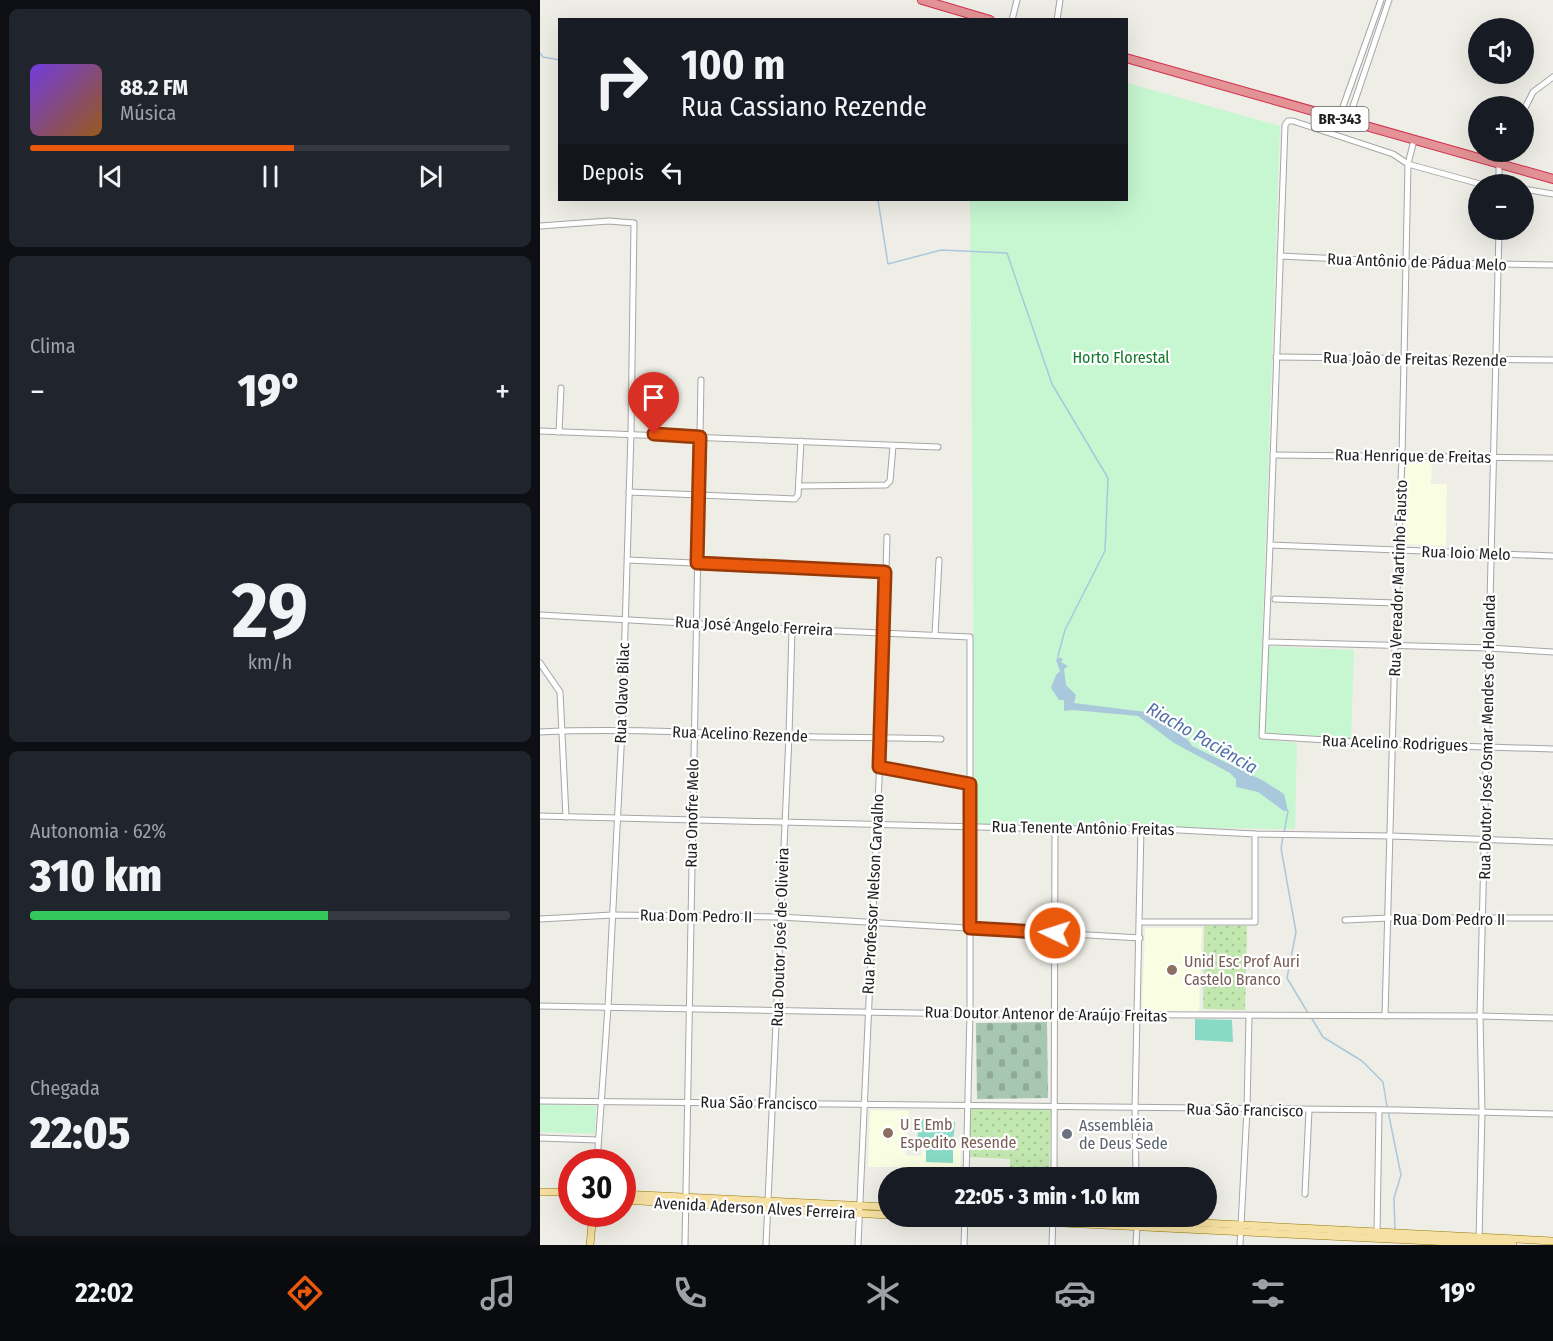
<!DOCTYPE html>
<html lang="pt">
<meta charset="utf-8">
<style>
body{margin:0;font-family:"Fira Sans Condensed",sans-serif;background:#20242c;color:#f1f3f6;height:100vh;display:flex;flex-direction:column;font-size:22px;white-space:nowrap}
*{box-sizing:border-box;margin:0}
p{font-size:20px;color:#9ea1a6}
.icon{flex:none;width:33px;height:33px;fill:none;stroke:currentColor;stroke-width:2;stroke-linecap:round;stroke-linejoin:round}
.map{position:relative;flex:1;overflow:hidden}
.details{display:flex;flex-direction:column;gap:9px;padding:9px;background:#0d0f14;width:540px}
.details>*{flex:none}
.top-card{position:absolute;left:18px;top:18px;width:570px;height:183px;border-radius:0px;box-shadow:0 6px 24px #0002;background:#171b24;color:#f1f3f6;overflow:hidden}
.controls{position:absolute;left:928px;top:18px;display:grid;gap:12px}
.controls a{display:grid;place-items:center;width:66px;height:66px;border-radius:50%;background:#171b24;box-shadow:0 6px 24px #0002;font-size:30px}
.speed{position:absolute;left:18px;top:1149px;display:flex;gap:12px;font-size:30px;font-weight:700;text-align:center}
.speed>*{display:grid;place-content:center;width:78px;height:78px;border-radius:50%;background:#171b24;box-shadow:0 6px 24px #0002;line-height:1}
.speed .limit{border:9px solid #d22;background:#fff;color:#111}
.pin{position:absolute;display:grid;place-items:center;width:51px;height:51px;color:#fff;margin:-62px -26px;border-radius:50% 50% 50% 0;rotate:-45deg;box-shadow:0 0 6px #0007}
.pin .icon{rotate:45deg}
.me{position:absolute;width:66px;margin:-33px;rotate:274deg;stroke-linejoin:round;filter:drop-shadow(0 0 4px #0008)}
.turn{display:flex;align-items:center;gap:21px;height:126px;padding:0 24px;font-size:27px}
.turn .icon{width:78px;height:78px;stroke-width:2.5}
.turn b{display:block;font-size:42px;line-height:51px}
.then{display:flex;align-items:center;height:57px;padding:0 24px;background:#0003;gap:12px;font-size:22px}
.big{font-size:45px;font-weight:800;line-height:1.1}
.details .tile{flex:1;display:flex;flex-direction:column;justify-content:center;gap:9px;min-width:0;padding:0 21px;border-radius:9px;background:#20242c}
.details .dial{align-items:center;gap:0}
.dial b{font-size:78px;line-height:1}
.song{display:flex;align-items:center;gap:18px}
.cover{width:72px;height:72px;border-radius:9px;background:linear-gradient(135deg,hsl(260 70% 55%),hsl(30 70% 35%))}
.played{height:6px;border-radius:3px;background:linear-gradient(90deg,#ea580c 55%,#363941 55%)}
.keys{display:flex;justify-content:space-around;direction:ltr}
.heat{display:flex;justify-content:space-between;align-items:center;font-size:33px;direction:ltr}
.charge{height:9px;border-radius:4px;background:linear-gradient(90deg,#34c759 62%,#363941 0)}
.trip{position:absolute;left:338px;top:1167px;width:339px;height:60px;border-radius:30px;background:#171b24;box-shadow:0 6px 24px #0002;font-weight:800;line-height:60px;text-align:center}
.tabs{display:flex;height:96px;justify-content:space-around;align-items:center;background:#090b0e;color:#9ea1a6}
.tabs .icon{width:42px;height:42px}
.tabs .selected{color:#ea580c}
.tabs b{font-size:27px;color:#f1f3f6}
main{display:flex;flex:1;min-height:0}
.map>svg:first-child{display:block}
.education{fill:#f9fde1}
.cemetery{fill:url(#cemetery-stones)}
.park{fill:#c6f7d1}
.garden{fill:url(#garden-dots)}
.pitch{fill:#88dac7}
.water{fill:#a9c8db}
.lines{fill:none;stroke-linecap:round;stroke-linejoin:round}
.stream{stroke:#a9c8db;stroke-width:1.5}
.minor-casing{stroke:#a6a6a6;stroke-width:7}
.major-casing{stroke:#937a08;stroke-width:8}
.highway-casing{stroke:#d22e4e;stroke-width:10}
.minor{stroke:#fff;stroke-width:5}
.major{stroke:#f7e0a3;stroke-width:7}
.highway{stroke:#e39295;stroke-width:8}
.route-casing{stroke:#983908;stroke-width:15}
.route{stroke:#ea580c;stroke-width:10}
.education-dot{fill:#8d6e63;stroke:#fff;stroke-width:2}
.worship-dot{fill:#6b7280;stroke:#fff;stroke-width:2}
.labels{text-anchor:middle;dominant-baseline:central;stroke-width:4.5;stroke-linejoin:round;paint-order:stroke}
.shield{fill:#fff;stroke:#626262;stroke-width:1.5}
.shield-label{font-size:15px;font-weight:bold;fill:#1f1f1f}
.street-label{font-size:16px;fill:#1f1f1f;stroke:#fff}
.park-label{font-size:16px;fill:#11792a;stroke:#fff}
.education-label{font-size:16px;fill:#785e54;stroke:#fff;text-anchor:start}
.worship-label{font-size:16px;fill:#5b616d;stroke:#fff;text-anchor:start}
.water-label{font-size:18px;font-style:italic;fill:#5070ab;stroke:#fff}
</style>
<main>
<section class="details">
<div class="tile">
<div class="song"><i class="cover"></i><div><b>88.2 FM</b><p>Música</p></div></div>
<div class="played"></div>
<div class="keys"><svg class="icon" aria-label="previous" viewBox="0 0 24 24"><path d="M18 5L8 12l10 7zM5 5v14"/></svg><svg class="icon" aria-label="pause" viewBox="0 0 24 24"><path d="M8 5v14M16 5v14"/></svg><svg class="icon" aria-label="next" viewBox="0 0 24 24"><path d="M6 5l10 7-10 7zM19 5v14"/></svg></div>
</div>
<div class="tile"><p>Clima</p>
<div class="heat"><a>−</a><b class="big">19°</b><a>+</a></div>
</div>
<div class="tile dial"><b>29</b><p>km/h</p></div>
<div class="tile"><p>Autonomia · 62%</p><b class="big">310 km</b><div class="charge"></div></div>
<div class="tile"><p>Chegada</p><b class="big">22:05</b></div>
</section>
<div class="map">
<svg width="1013" height="1245" viewBox="0 0 1013 1245">
<defs>
<pattern id="cemetery-stones" width="16" height="16" patternUnits="userSpaceOnUse" patternTransform="scale(1.5)"><rect width="16" height="16" fill="#a8c7b2"/><path d="M2 7V4a2 2 0 0 1 4 0v3zM10 15v-3a2 2 0 0 1 4 0v3z" fill="#90aa99"/></pattern>
<pattern id="garden-dots" width="8" height="8" patternUnits="userSpaceOnUse" patternTransform="scale(1.5)"><rect width="8" height="8" fill="#c2e7af"/><path d="M2 2h.1M6 6h.1" fill="none" stroke="#a6c696" stroke-width="1.8" stroke-linecap="round"/></pattern>
</defs>
<rect width="100%" height="100%" fill="#efeee6"/>
<g class="education">
<path d="M866 458 892 459 891 484H907L906 546 863 544Z"/>
<path d="M605 928H662L659 1012 602 1011Z"/>
<path d="M330 1110 369 1111 366 1155 382 1156V1144L421 1146 420 1177H365V1167H328Z"/>
</g>
<path class="cemetery" d="M507 1022 508 1098 437 1099 436 1023Z"/>
<g class="park">
<path d="M587 83 740 126 722 646 814 650 811 741 718 734 719 739 757 743 755 829 435 825 430 200H586Z"/>
<path d="M0 1104 56 1106 55 1134 0 1132Z"/>
</g>
<g class="garden">
<path d="M664 926H707L705 1010 663 1009Z"/>
<path d="M429 1104 511 1107 509 1177H470V1159L428 1157Z"/>
</g>
<g class="pitch">
<path d="M655 1019 692 1020 693 1042 655 1040Z"/>
<path d="M379 1119 415 1122 413 1145 377 1142Z"/>
<path d="M386 1146H413V1163L386 1162Z"/>
</g>
<path class="water" d="M518 657 523 659 521 662 528 666 524 669 526 685 536 695 534 703 606 712 648 740 652 746 722 780 744 794 748 811H744L718 792 696 787V779L690 773 634 743 598 716 533 710 524 711V700H519L511 688 516 675 520 671 516 660Z"/>
<g class="lines">
<g class="stream">
<path d="M0 53 3 57 20 60"/>
<path d="M338 200 348 264 401 250 467 253 512 384 568 478 565 551 525 630 518 656"/>
<path d="M744 833 748 811"/>
<path d="M743 837 741 848 756 932 747 978 768 1013"/>
<path d="M771 1017 783 1037 822 1061 843 1082 847 1107"/>
<path d="M848 1111 861 1175 854 1198 855 1230"/>
</g>
<defs>
<g id="minor">
<path d="M472 20 477 0"/>
<path d="M517 20 520 0"/>
<path d="M984 110 993 92 1013 77"/>
<path d="M799 118 841 0"/>
<path d="M808 121 849 0"/>
<path d="M951 162 962 152"/>
<path d="M940 184 868 164 853 154 753 121H748L745 125 730 545 722 736 852 744 1013 749"/>
<path d="M959 184V165"/>
<path d="M984 189 1013 194"/>
<path d="M0 226 69 221 94 223 91 433 82 729 68 1007 57 1162"/>
<path d="M740 256 865 262 1013 265"/>
<path d="M736 357 1013 360"/>
<path d="M0 431 398 447"/>
<path d="M19 432 21 388"/>
<path d="M733 455 1013 458"/>
<path d="M259 486 346 485 350 481 353 446"/>
<path d="M89 492 255 499 258 495 261 441"/>
<path d="M730 545 1013 556"/>
<path d="M88 560 345 572"/>
<path d="M735 599 856 603"/>
<path d="M0 615 252 629 430 637V1014L426 1178"/>
<path d="M395 635 399 560"/>
<path d="M726 642 949 648 1013 652"/>
<path d="M0 663 20 692 26 817"/>
<path d="M0 732C82 728 164 733 246 736 298 738 349 737 401 739"/>
<path d="M339 767 430 784"/>
<path d="M0 816 515 829 601 828 715 834 851 836 1013 842"/>
<path d="M0 919 72 915 240 917 600 938"/>
<path d="M805 920 849 918H1013"/>
<path d="M600 922H715V834"/>
<path d="M0 1006 430 1014 940 1016 1013 1018"/>
<path d="M845 1016 855 646 862 456 868 164 874 140"/>
<path d="M0 1101 858 1110 1013 1114"/>
<path d="M0 1138 58 1140"/>
<path d="M514 1178 515 829"/>
<path d="M596 1178 595 1108 601 828"/>
<path d="M765 1194 769 1110"/>
<path d="M837 1234 839 1111"/>
<path d="M939 1240 942 1112 940 1016 959 230"/>
<path d="M145 1245 161 380"/>
<path d="M226 1245 249 736 252 629"/>
<path d="M318 1245 341 736 347 537"/>
<path d="M424 1245 425 1216"/>
<path d="M512 1245 513 1216"/>
<path d="M596 1245 597 1226"/>
<path d="M700 1245 707 1109 709 1016"/>
</g>
<g id="major">
<path d="M0 1192H32"/>
<path d="M82 1194 348 1207"/>
<path d="M82 1200 348 1215"/>
<path d="M377 1216 973 1245"/>
<path d="M527 1216 1013 1241"/>
<path d="M50 1245 53 1214"/>
</g>
<g id="highway">
<path d="M382 0 450 20"/>
<path d="M586 58 1013 179"/>
</g>
</defs>
<use href="#minor" class="minor-casing"/>
<use href="#major" class="major-casing"/>
<use href="#highway" class="highway-casing"/>
<use href="#minor" class="minor"/>
<use href="#major" class="major"/>
<use href="#highway" class="highway"/>
</g>
<g class="lines">
<defs>
<path id="route" d="M114 434 160 437 157 563 345 572 339 767 430 784V928L515 933"/>
</defs>
<use href="#route" class="route-casing"/>
<use href="#route" class="route"/>
</g>
<g class="education-dot">
<circle cx="632" cy="970" r="6"/>
<circle cx="348" cy="1133" r="6"/>
</g>
<circle class="worship-dot" cx="527" cy="1134" r="6"/>
<g class="labels">
<rect class="shield" x="771.5" y="107" width="57" height="24" rx="4.5"/>
<g class="shield-label">
<text x="800" y="119">BR-343</text>
</g>
<g class="street-label">
<text transform="translate(877 262) rotate(2)">Rua Antônio de Pádua Melo</text>
<text transform="translate(875 359) rotate(1)">Rua João de Freitas Rezende</text>
<text transform="translate(873 456) rotate(1)">Rua Henrique de Freitas</text>
<text transform="translate(926 553) rotate(2)">Rua Ioio Melo</text>
<text transform="translate(858 578) rotate(-88)">Rua Vereador Martinho Fausto</text>
<text transform="translate(214 626) rotate(3)">Rua José Angelo Ferreira</text>
<text transform="translate(82 693) rotate(-88)">Rua Olavo Bilac</text>
<text transform="translate(200 734) rotate(2)">Rua Acelino Rezende</text>
<text transform="translate(947 737) rotate(-89)">Rua Doutor José Osmar Mendes de Holanda</text>
<text transform="translate(855 743) rotate(2)">Rua Acelino Rodrigues</text>
<text transform="translate(152 813) rotate(-89)">Rua Onofre Melo</text>
<text transform="translate(543 828) rotate(1)">Rua Tenente Antônio Freitas</text>
<text transform="translate(333 894) rotate(-87)">Rua Professor Nelson Carvalho</text>
<text transform="translate(156 916) rotate(1)">Rua Dom Pedro II</text>
<text x="909" y="919">Rua Dom Pedro II</text>
<text transform="translate(240 937) rotate(-88)">Rua Doutor José de Oliveira</text>
<text transform="translate(506 1014) rotate(1)">Rua Doutor Antenor de Araújo Freitas</text>
<text transform="translate(219 1103) rotate(1)">Rua São Francisco</text>
<text transform="translate(705 1110) rotate(1)">Rua São Francisco</text>
<text transform="translate(215 1208) rotate(3)">Avenida Aderson Alves Ferreira</text>
</g>
<g class="park-label">
<text x="581" y="357">Horto Florestal</text>
</g>
<g class="education-label">
<text x="644" y="961">Unid Esc Prof Auri<tspan x="644" dy="18">Castelo Branco</tspan></text>
<text x="360" y="1124">U E Emb<tspan x="360" dy="18">Espedito Resende</tspan></text>
</g>
<g class="worship-label">
<text x="539" y="1125">Assembléia<tspan x="539" dy="18">de Deus Sede</tspan></text>
</g>
<g class="water-label">
<text transform="translate(662 738) rotate(30)">Riacho Paciência</text>
</g>
</g>
</svg>
<div class="controls">
<a><svg class="icon" aria-label="sound" viewBox="0 0 24 24"><path d="M4 9h4l5-4v14l-5-4H4zM17 9q2 3 0 6"/></svg></a>
<a>+</a>
<a>−</a>
</div>
<div class="speed"><div class="limit">30</div></div>
<div class="pin" style="left:114px;top:434px;background:#d93025"><svg class="icon" aria-label="arrive" viewBox="0 0 24 24"><path d="M6 21V4h12l-3 4 3 4H6"/></svg></div>
<svg class="me" style="left:515px;top:933px" viewBox="-20 -20 40 40"><circle r="17" fill="#ea580c" stroke="#fff" stroke-width="3"/><path d="M0-11L8 9 0 5-8 9z" fill="#fff"/></svg>
<div class="trip">22:05 · 3 min · 1.0 km</div>
<div class="top-card">
<div class="turn"><svg class="icon" aria-label="right" viewBox="0 0 24 24"><path d="M7 20v-9h11M14 6l5 5-5 5"/></svg><div><b>100 m</b>Rua Cassiano Rezende</div></div>
<div class="then">Depois<svg class="icon" aria-label="left" viewBox="0 0 24 24"><path d="M17 20v-9H6M10 6l-5 5 5 5"/></svg></div>
</div>
</div>
</main>
<nav class="tabs">
<b>22:02</b>
<svg class="icon selected" aria-label="directions" viewBox="0 0 24 24"><path d="M12 3l9 9-9 9-9-9zM9 14v-3h6M13 9l2 2-2 2"/></svg>
<svg class="icon" aria-label="music" viewBox="0 0 24 24"><path d="M9 18V5l10-2v13"/><circle cx="6" cy="18" r="3"/><circle cx="16" cy="16" r="3"/></svg>
<svg class="icon" aria-label="phone" viewBox="0 0 24 24"><path d="M5 4h4l2 5-3 2q2 4 5 5l2-3 5 2v4C11 20 4 13 5 4z"/></svg>
<svg class="icon" aria-label="climate" viewBox="0 0 24 24"><path d="M12 3v18M4 7l16 10M4 17L20 7"/></svg>
<svg class="icon" aria-label="car" viewBox="0 0 24 24"><path d="M5 17H2v-5l4-1 3-4h7l3 4 3 1v5h-3M9 17h6M6 11h13"/><circle cx="7" cy="17" r="2"/><circle cx="17" cy="17" r="2"/></svg>
<svg class="icon" aria-label="filters" viewBox="0 0 24 24"><path d="M4 7h16M4 17h16"/><circle cx="9" cy="7" r="2"/><circle cx="15" cy="17" r="2"/></svg>
<b>19°</b>
</nav>
